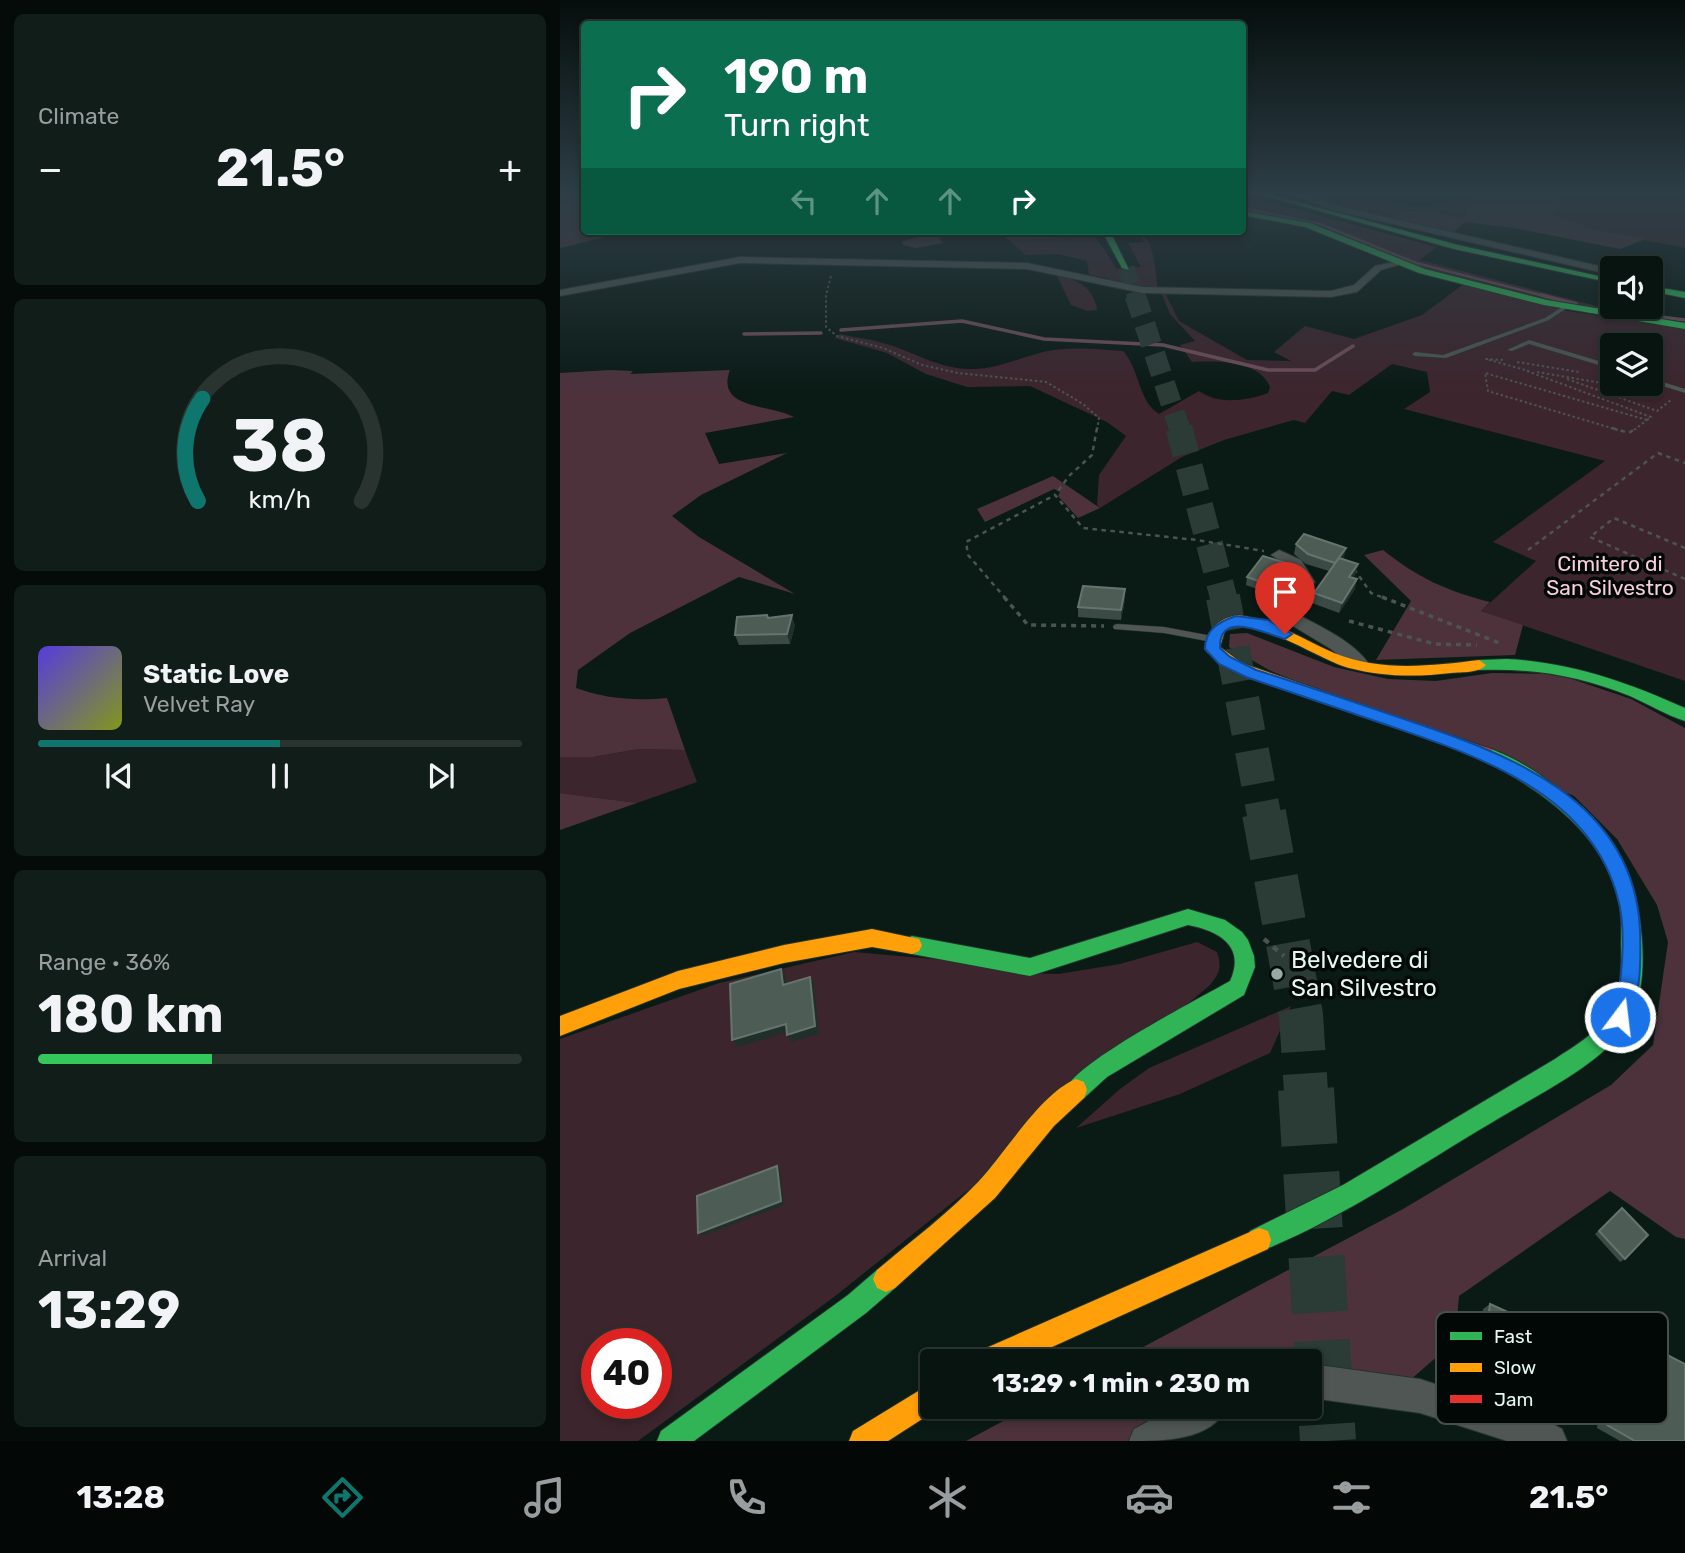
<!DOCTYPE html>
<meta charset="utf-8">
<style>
body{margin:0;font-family:Rubik,sans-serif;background:#111d19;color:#f1f3f6;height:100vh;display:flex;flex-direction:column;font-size:26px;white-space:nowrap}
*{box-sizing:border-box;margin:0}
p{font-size:23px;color:#989e9f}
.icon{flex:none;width:38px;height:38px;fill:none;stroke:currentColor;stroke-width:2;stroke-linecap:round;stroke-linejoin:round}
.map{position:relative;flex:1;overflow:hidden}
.details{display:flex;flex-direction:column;gap:14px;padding:14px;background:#040b09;width:560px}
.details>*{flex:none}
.guide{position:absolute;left:21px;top:21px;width:665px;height:214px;border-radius:7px;box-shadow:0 4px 10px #0003,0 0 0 2px #293330;background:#0b6e4f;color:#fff;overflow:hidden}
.controls{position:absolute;left:1040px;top:256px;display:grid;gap:14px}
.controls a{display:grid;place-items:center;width:63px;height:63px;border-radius:7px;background:#081410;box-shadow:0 4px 10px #0003,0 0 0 2px #293330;font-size:35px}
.speed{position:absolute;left:21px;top:1328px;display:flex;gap:14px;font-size:35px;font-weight:700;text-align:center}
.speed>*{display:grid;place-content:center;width:91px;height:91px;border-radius:50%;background:#081410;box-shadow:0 4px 10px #0003,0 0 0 2px #293330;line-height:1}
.speed .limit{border:10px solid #d22;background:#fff;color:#111}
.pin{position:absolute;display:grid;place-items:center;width:60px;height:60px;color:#fff;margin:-72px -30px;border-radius:50% 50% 50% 0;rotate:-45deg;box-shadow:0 0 7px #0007}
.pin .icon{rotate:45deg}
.me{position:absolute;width:77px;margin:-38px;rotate:15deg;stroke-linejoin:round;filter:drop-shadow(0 0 5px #0008)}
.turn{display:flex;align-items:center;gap:24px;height:147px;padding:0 28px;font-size:32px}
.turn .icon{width:91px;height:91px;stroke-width:2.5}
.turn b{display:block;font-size:49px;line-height:60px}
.lanes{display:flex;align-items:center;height:66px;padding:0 28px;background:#0003;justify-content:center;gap:35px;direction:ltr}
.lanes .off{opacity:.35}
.big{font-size:52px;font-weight:700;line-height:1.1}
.details .tile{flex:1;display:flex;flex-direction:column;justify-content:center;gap:10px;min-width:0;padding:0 24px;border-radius:10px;background:#111d19}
.details .dial{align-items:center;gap:0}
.dial svg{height:182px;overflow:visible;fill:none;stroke:#293330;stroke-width:7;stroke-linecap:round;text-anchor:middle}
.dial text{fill:#f1f3f6;stroke:none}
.song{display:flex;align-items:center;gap:21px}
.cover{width:84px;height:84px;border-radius:10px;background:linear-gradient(135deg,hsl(250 70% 55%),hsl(70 70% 35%))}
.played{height:7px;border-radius:4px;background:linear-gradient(90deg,#0f766e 50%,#293330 50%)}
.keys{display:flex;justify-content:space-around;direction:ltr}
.heat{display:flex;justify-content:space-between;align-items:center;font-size:38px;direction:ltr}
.charge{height:10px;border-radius:5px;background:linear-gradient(90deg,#34c759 36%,#293330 0)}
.trip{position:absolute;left:360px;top:1349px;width:402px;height:70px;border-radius:7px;background:#081410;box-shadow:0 4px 10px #0003,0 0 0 2px #293330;font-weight:700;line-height:70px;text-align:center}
.dock{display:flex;height:112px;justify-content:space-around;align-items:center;background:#030806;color:#989e9f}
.dock .icon{width:49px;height:49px}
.dock .on{color:#0f766e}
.dock b{font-size:32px;color:#f1f3f6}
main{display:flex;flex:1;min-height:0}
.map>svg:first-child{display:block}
.green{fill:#3d252d;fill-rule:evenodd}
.forest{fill:#4d323c}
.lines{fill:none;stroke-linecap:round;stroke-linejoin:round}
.stream-far1{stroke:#6e4e58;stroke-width:2.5}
.stream{stroke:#6e4e58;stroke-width:3.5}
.highway-tunnel-far5{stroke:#2b3b36;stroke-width:17;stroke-dasharray:17 8;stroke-linecap:butt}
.highway-tunnel-far4{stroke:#2b3b36;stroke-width:21;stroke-dasharray:21 10;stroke-linecap:butt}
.highway-tunnel-far3{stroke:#2b3b36;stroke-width:27;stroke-dasharray:27 13;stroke-linecap:butt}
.highway-tunnel-far2{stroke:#2b3b36;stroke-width:34;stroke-dasharray:34 18;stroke-linecap:butt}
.highway-tunnel-far1{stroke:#2b3b36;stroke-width:44;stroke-dasharray:44 22;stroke-linecap:butt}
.highway-tunnel{stroke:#2b3b36;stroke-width:56;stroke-dasharray:56 28;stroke-linecap:butt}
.lane-casing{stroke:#26332e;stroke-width:1}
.street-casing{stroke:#26332e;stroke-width:2}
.fast-casing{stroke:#26332e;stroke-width:2}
.slow-casing{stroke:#26332e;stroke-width:2}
.jam-casing{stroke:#26332e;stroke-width:2}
.path-far3{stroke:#4b5450;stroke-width:2;stroke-dasharray:2.5 2.5;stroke-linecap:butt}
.path-far2{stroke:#4b5450;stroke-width:2.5;stroke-dasharray:4.5 4.5;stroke-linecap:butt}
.path-far1{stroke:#4b5450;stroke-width:3.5;stroke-dasharray:5 5;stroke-linecap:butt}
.path{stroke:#4b5450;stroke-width:4.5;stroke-dasharray:6 6;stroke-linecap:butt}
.lane{fill:#4f5653;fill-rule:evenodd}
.street{fill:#4f5653;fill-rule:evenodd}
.fast{fill:#30b455;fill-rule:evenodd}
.slow{fill:#ff9f0a;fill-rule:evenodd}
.jam{fill:#e5322d;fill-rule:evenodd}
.wall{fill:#3b4a44}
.shaded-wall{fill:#202f29}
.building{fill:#4d5d56;stroke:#65756e;stroke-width:2}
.route{fill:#1a73e8;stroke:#114b97;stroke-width:2}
.poi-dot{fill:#99aaa3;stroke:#010805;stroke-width:2.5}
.labels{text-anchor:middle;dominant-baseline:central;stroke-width:7;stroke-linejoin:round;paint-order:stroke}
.park-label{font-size:21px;fill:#f7ceda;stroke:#010805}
.near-poi-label{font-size:24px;fill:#e6f7ef;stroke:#010805;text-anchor:start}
.key{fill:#010805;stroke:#46504b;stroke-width:2}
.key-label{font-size:19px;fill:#e6f7ef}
</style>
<main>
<section class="details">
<div class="tile"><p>Climate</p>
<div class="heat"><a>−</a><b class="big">21.5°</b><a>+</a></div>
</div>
<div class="tile dial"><svg viewBox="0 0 100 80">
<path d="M14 69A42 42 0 1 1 86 69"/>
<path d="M14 69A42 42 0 0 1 16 24" stroke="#0f766e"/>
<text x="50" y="56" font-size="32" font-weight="700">38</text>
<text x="50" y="72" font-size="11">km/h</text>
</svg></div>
<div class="tile">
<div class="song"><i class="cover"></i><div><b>Static Love</b><p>Velvet Ray</p></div></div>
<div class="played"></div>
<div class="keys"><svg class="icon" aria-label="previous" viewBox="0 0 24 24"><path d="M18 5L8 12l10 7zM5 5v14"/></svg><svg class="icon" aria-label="pause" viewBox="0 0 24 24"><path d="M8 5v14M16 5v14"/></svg><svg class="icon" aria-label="next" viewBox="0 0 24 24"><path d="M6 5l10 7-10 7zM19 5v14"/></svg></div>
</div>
<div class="tile"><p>Range · 36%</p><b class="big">180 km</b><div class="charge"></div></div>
<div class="tile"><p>Arrival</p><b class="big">13:29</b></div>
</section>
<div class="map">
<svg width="1125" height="1441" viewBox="0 0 1125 1441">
<rect width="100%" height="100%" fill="#0a1a15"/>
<g class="green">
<path d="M744 192H813L809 195C851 210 869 208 910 197L915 203 905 211 902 219 854 209 828 220 759 201Z"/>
<path d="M999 192H1118L1125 197V248L1036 230 990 214 1002 206Z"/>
<path d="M682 195 876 247 860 260 1040 307 1038 312 864 270 748 225 683 212V205L692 203 683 200Z"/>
<path d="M576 231C595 235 595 272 598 289L545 283 548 278 529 275 527 261 498 254 466 255 449 240 535 236 557 269 581 267 568 243 584 242Z"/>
<path d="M496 274C516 279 534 287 537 310L527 311 511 305Z"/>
<path d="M904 284 1008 311 1125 329V681L921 611 976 561 933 542 1045 461 844 409 870 392 867 372 832 364 789 395 772 391 745 423 734 420 664 440 622 457 540 508 537 505 539 475 566 436 547 422 470 386 407 387 366 374 327 353 275 338 280 334C298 338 316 340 333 346 361 356 384 370 415 369 439 368 459 358 483 352 510 346 536 349 563 351 580 369 578 401 599 414L639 391C658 405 686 401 708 393L710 387C699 360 657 361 632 362L620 345 635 341 610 314 601 292 605 293 619 321 687 360 731 361 714 352 745 326 794 339 862 315ZM1052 345H1090V383H1052Z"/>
<path d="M79 749 125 750 137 782 77 803 0 793V757H33Z"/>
<path d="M637 942 657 952C662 967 660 973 650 985L422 1179 274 1297 78 1441H0V1039L159 983 294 952 384 960 459 973 498 974 560 964ZM37 1344H96V1404H37Z"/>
<path d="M731 1006 710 1053 620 1094 516 1128 560 1089 589 1068Z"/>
</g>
<g class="forest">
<path d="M0 192H24V231H52L49 236 0 248Z"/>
<path d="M911 192H999L1002 206 991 214 1036 230 1085 239 1060 249 954 228 905 222 890 235 828 220C850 203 877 213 902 219L909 207 915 203 908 194Z"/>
<path d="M357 231H532L535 236 449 240C434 228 397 233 378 234L383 243 356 248 343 245 342 242 356 237 349 234Z"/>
<path d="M50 370 73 371 70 374 170 370C155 409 209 404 234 417L145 433 159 464 227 453 141 495 112 516 139 537 235 594 179 577 70 633 18 670 16 688C47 699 75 701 107 698L125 750 79 749 33 757H0V373Z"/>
<path d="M493 476 540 508 518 518 498 496 500 492 494 489 425 522 417 509Z"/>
<path d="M823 550C858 578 887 591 930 602L921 611 963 625 955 655 816 660 851 601 804 555Z"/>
<path d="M687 633 774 667 828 679 876 681 932 673 997 674 1071 699 1125 728V1239L1116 1237 1050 1191 899 1296 895 1341 849 1381 751 1370V1362H555L843 1209 1051 1085 1093 1045 1108 942 1097 905 1057 839 1014 796 709 670 669 647 670 634Z"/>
<path d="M0 793 77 803 0 830Z"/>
<path d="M469 1407H620L571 1441H406Z"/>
</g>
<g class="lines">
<path class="stream-far1" d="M682 208 760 224 856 263 988 297"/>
<g class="stream">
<path d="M981 295 1016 304"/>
<path d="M1061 312 1125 320"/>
<path d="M281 330 402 321 484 339 603 345 708 370H755L793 346"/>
<path d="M184 334 261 333"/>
</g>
<path class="highway-tunnel-far5" d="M566 268 576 297"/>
<path class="highway-tunnel-far4" d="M575 295 620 430"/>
<path class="highway-tunnel-far3" d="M619 428 664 599"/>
<path class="highway-tunnel-far2" d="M663 597 704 815"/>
<path class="highway-tunnel-far1" d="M704 813 741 1015 746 1091"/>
<path class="highway-tunnel" d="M746 1089 768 1441"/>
<defs>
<g id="lane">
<path d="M714 192H721L743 196 741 197Z"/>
<path d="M565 231H570L573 234 569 235Z"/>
<path d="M1005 305 1008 307 1007 308 989 320 886 358 855 356 852 354 855 352 883 355 985 318Z"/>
<path d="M969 340 1052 365V369L969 344 952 351 947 350Z"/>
<path d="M1090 378 1125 389V393L1090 382Z"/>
<path d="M557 624 604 627 652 636 656 639 652 642 604 633 554 629 553 627 554 625Z"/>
</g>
<g id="street">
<path d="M726 192H737L778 206 1052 269V275L772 210Z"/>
<path d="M180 257 467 263 582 287 771 291 794 285 815 266 837 261 842 264 821 270 797 292 771 297 582 293 467 269 180 263 0 296V290Z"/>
<path d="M1052 285V306L1043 307 1047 288Z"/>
<path d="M719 550 741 560 755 582 736 604 737 614C761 627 793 641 809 664L806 668H794L771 649 723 620 720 603 739 581 729 566 711 555Z"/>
<path d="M751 1364 860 1379 987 1421 1002 1429 1007 1441H947L860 1413 751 1398Z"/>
<path d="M615 1407H667C652 1441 602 1441 569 1441L574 1429Z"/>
</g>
<g id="fast">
<path d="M691 192H700L898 245 1052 279V283L894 249Z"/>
<path d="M682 211 750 223 865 269 987 300 1125 323V329L984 305 859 273 745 227 682 215Z"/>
<path d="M542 231H550L569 270 562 268Z"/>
<path d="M1090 286 1125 292V298L1090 291Z"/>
<path d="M947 659C1010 662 1067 682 1125 708V721C1106 715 1088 704 1070 696 1020 676 972 668 919 670L912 665 919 660Z"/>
<path d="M925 747C976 763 1036 814 1061 860 1083 899 1093 985 1068 1024 1039 1067 974 1096 931 1123 855 1168 781 1219 699 1252L690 1249 687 1240 690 1231 783 1185 995 1059C1051 1023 1063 1012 1061 944 1061 930 1062 915 1059 901 1043 831 979 789 919 757L917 753 919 749Z"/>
<path d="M628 909 665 920 682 932 688 940 694 956 695 967 684 995 547 1077 524 1098 516 1101 508 1098 505 1090C517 1061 637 1000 670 981 686 946 659 931 628 925L470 976 352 954 345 951 342 945 345 939 352 936 470 958Z"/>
<path d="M326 1266 335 1270 339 1279 335 1288 306 1313 134 1441H97L101 1431 288 1295 317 1270Z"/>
</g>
<g id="slow">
<path d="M678 615C714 620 742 639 774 653 820 672 871 666 919 660L926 665C919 673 902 672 891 673 857 677 823 677 789 668 761 661 688 611 665 630L660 647 682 663 760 690 763 694 755 699 672 671 647 652 645 649C649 628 657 619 678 615Z"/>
<path d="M312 929 359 939 362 945 359 951 352 954 312 947 224 963 119 989 0 1036V1016L118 971 224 945Z"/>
<path d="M516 1079 524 1082 527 1090 524 1098 494 1126 435 1198 335 1288 326 1292 317 1288 313 1279 317 1270C351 1241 389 1213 419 1181 446 1152 481 1093 516 1079Z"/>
<path d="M699 1228 708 1231 711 1240 708 1249 459 1362H414L417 1352Z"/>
<path d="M373 1382V1407H381L328 1441H289L293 1431Z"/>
</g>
<path id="jam" d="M755 689 931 749 933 753 931 757 925 759 750 698 747 694Z"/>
</defs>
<use href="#lane" class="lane-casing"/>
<use href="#street" class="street-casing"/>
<use href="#fast" class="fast-casing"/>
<use href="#slow" class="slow-casing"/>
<use href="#jam" class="jam-casing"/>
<g class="path-far3">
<path d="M271 276 266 295V327L277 336 323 348 362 365 398 373 486 382 523 404 539 418 537 430"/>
<path d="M943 360 926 359 969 371"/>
<path d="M957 362 1019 372"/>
<path d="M967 371 1091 417 1087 420"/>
<path d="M977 372 1083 390"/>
<path d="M1007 379 1097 411 1111 400"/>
<path d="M1058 430 928 391 925 373 1087 420"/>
<path d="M1074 430 1087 420"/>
</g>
<g class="path-far2">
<path d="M537 428 532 455 509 476 495 495 523 528 637 540 704 551"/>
<path d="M1052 428 1069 433 1076 428"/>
<path d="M1125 548 1054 518 1030 537 1125 579"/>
<path d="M968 550 1098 453 1125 463"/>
<path d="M794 569 811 593 827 599"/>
<path d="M446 599 408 555 406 542 495 495"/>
</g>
<g class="path-far1">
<path d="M444 597 468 625 544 626"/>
<path d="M822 597 942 644"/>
<path d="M789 621 875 644 917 645"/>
</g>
<path class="path" d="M704 939 724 956"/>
<use href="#lane" class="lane"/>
<use href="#street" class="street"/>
<use href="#fast" class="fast"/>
<use href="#slow" class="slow"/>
<use href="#jam" class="jam"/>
</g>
<g class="wall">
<path d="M736 544 786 548 783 559 796 573 793 578 795 589 779 613 752 603 754 593 769 571 746 564 734 554Z"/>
<path d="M727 572 711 594 686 585 687 577Z"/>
<path d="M565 589V599L561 620 518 617V607Z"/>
<path d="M207 615 209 618 235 625 230 644 179 645 175 635Z"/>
<path d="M1062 1208 1065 1259 1060 1262 1035 1234Z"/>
<path d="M930 1304 982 1395 974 1398 914 1369 923 1309Z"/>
<path d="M1057 1329 1125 1441H1060L1037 1428 1048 1333Z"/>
</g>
<g class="shaded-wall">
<path d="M786 548 784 558 773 572 775 563Z"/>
<path d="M729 564 727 572 711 594 713 586Z"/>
<path d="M798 564 796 573 787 587 789 577Z"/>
<path d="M797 579 795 589 779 613 782 603Z"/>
<path d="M565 589V599L561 620V610Z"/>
<path d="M232 615 235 625 230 644 227 634Z"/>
<path d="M221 969 226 976 227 992 223 985Z"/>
<path d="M250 977 254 984 259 1034 231 1042 227 1035Z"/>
<path d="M226 1024 230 1031 178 1047 172 1040Z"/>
<path d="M217 1166 220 1170 224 1205 142 1236 138 1233Z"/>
</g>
<g class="building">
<path d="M744 534 786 548 775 563 748 554 736 544Z"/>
<path d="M703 556 729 564 713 586 687 577Z"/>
<path d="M779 558 798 564 789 577 797 579 782 603 754 593Z"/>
<path d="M523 586 565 589 561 610 518 607Z"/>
<path d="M207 615 208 618 232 615 227 634 175 635 177 617Z"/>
<path d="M221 969 223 985 250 977 255 1026 227 1035 226 1024 172 1040 170 984Z"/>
<path d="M217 1166 221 1201 138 1233 137 1196Z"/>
<path d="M1062 1208 1088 1235 1065 1259 1039 1231Z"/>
<path d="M930 1304 989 1331 982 1395 922 1365Z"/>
<path d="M1057 1329 1125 1364V1441H1075L1047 1425Z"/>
</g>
<linearGradient id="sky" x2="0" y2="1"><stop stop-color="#060e0c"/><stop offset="0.49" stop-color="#2d3e46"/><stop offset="1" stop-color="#2d3e46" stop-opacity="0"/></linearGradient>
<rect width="1125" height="393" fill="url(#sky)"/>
<path class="route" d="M676 616 708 620 732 634 725 639C706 634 659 609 660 648L670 657 696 670C744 685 791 701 838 717 945 753 1074 797 1080 930 1081 963 1081 993 1068 1024L1060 1027 1053 1024C1046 1008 1061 990 1061 973 1063 951 1064 920 1058 899 1031 793 918 756 827 725 780 709 733 693 686 677L659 664 645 649C645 630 658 622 676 616Z"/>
<circle class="poi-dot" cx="717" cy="974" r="7"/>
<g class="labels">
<g class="park-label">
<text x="1050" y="563">Cimitero di<tspan x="1050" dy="24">San Silvestro</tspan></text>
</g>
<g class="near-poi-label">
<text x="731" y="960">Belvedere di<tspan x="731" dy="28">San Silvestro</tspan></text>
</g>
</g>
<rect x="876" y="1312" width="232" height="112" rx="10" class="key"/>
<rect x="890" y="1332" width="32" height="8" fill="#30b455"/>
<rect x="890" y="1363" width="32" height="9" fill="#ff9f0a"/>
<rect x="890" y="1395" width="32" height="8" fill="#e5322d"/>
<g class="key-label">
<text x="934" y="1343">Fast</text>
<text x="934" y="1374">Slow</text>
<text x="934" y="1406">Jam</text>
</g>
</svg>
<div class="controls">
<a><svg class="icon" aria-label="sound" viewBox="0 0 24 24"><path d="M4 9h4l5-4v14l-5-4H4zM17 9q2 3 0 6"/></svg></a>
<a><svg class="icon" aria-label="layers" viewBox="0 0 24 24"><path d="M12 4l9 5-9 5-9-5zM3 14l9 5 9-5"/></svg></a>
</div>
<div class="speed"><div class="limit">40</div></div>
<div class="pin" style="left:725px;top:634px;background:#d93025"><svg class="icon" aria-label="arrive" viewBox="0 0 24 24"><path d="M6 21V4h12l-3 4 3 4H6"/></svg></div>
<svg class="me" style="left:1060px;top:1017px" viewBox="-20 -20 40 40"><circle r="17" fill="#1a73e8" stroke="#fff" stroke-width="3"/><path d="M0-11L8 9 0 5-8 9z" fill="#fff"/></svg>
<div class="trip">13:29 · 1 min · 230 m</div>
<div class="guide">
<div class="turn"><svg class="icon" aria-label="right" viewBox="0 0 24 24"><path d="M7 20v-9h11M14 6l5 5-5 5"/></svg><div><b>190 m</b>Turn right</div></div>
<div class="lanes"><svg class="icon off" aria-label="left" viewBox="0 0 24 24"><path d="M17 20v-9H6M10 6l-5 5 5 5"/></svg><svg class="icon off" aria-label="ahead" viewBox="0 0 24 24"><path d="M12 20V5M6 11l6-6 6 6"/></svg><svg class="icon off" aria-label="ahead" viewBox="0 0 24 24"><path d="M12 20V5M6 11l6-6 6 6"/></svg><svg class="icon" aria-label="right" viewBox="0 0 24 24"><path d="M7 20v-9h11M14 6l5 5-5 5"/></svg></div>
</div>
</div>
</main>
<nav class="dock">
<b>13:28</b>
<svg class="icon on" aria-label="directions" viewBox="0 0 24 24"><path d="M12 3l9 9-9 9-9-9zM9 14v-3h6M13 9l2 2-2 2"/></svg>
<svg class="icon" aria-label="music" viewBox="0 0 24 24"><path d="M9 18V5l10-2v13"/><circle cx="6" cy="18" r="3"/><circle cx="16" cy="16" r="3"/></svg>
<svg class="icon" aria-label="phone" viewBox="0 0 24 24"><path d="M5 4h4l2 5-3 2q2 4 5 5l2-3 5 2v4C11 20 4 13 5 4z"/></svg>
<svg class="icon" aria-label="climate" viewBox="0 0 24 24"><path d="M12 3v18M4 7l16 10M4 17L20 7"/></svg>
<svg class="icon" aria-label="car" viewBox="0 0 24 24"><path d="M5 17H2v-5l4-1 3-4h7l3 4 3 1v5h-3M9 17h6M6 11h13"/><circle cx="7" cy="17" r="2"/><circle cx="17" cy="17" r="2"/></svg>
<svg class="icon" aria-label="filters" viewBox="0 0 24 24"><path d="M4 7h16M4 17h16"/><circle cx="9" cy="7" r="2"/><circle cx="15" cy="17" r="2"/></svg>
<b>21.5°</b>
</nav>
